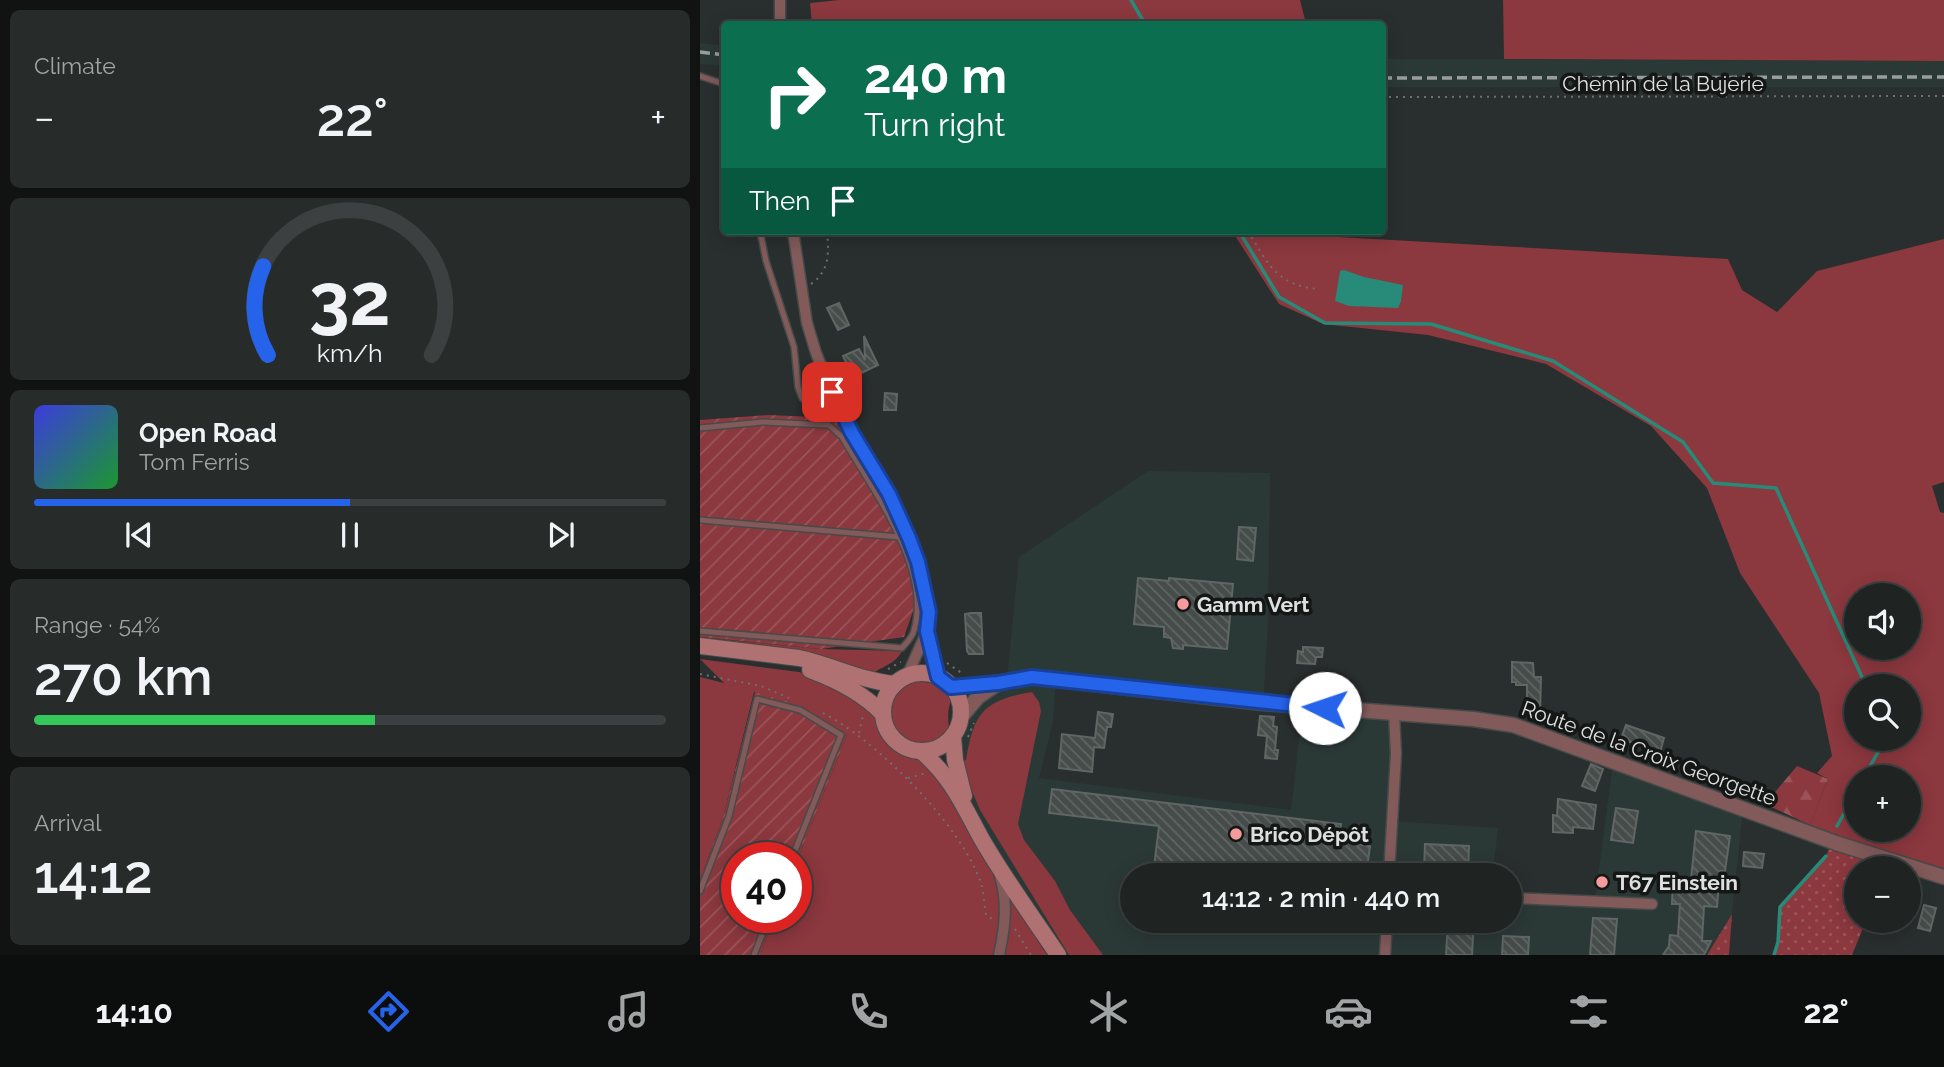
<!DOCTYPE html>
<meta charset="utf-8">
<style>
body{margin:0;font-family:Raleway,sans-serif;background:#272b2a;color:#f1f3f6;height:100vh;display:flex;flex-direction:column;font-size:26px;white-space:nowrap}
*{box-sizing:border-box;margin:0}
p{font-size:23px;color:#a1a4a5}
.icon{flex:none;width:38px;height:38px;fill:none;stroke:currentColor;stroke-width:2;stroke-linecap:round;stroke-linejoin:round}
.map{position:relative;flex:1;overflow:hidden}
.drawer{display:flex;flex-direction:column;gap:10px;padding:10px;background:#111313;width:700px}
.drawer>*{flex:none}
.banner{position:absolute;left:21px;top:21px;width:665px;height:214px;border-radius:7px;box-shadow:0 4px 18px #0003,0 0 0 2px #3c4040;background:#0b6e4f;color:#fff;overflow:hidden}
.buttons{position:absolute;left:1144px;top:583px;display:grid;gap:14px}
.buttons a{display:grid;place-items:center;width:77px;height:77px;border-radius:50%;background:#1f2322;box-shadow:0 4px 18px #0003,0 0 0 2px #3c4040;font-size:35px}
.speed{position:absolute;left:21px;top:842px;display:flex;gap:14px;font-size:35px;font-weight:700;text-align:center}
.speed>*{display:grid;place-content:center;width:91px;height:91px;border-radius:50%;background:#1f2322;box-shadow:0 4px 18px #0003,0 0 0 2px #3c4040;line-height:1}
.speed .limit{border:10px solid #d22;background:#fff;color:#111}
.pin{position:absolute;display:grid;place-items:center;width:60px;height:60px;color:#fff;margin:-30px;border-radius:14px;box-shadow:0 4px 10px #0006}
.me{position:absolute;width:77px;margin:-38px;rotate:274deg;stroke-linejoin:round;filter:drop-shadow(0 0 5px #0008)}
.turn{display:flex;align-items:center;gap:24px;height:147px;padding:0 28px;font-size:32px}
.turn .icon{width:91px;height:91px;stroke-width:2.5}
.turn b{display:block;font-size:49px;line-height:60px}
.then{display:flex;align-items:center;height:66px;padding:0 28px;background:#0003;gap:14px;font-size:26px}
.big{font-size:52px;font-weight:600;line-height:1.1}
.drawer .widget{flex:1;display:flex;flex-direction:column;justify-content:center;gap:10px;min-width:0;padding:0 24px;border-radius:10px;background:#272b2a}
.drawer .dial{align-items:center;gap:0}
.dial svg{height:182px;overflow:visible;fill:none;stroke:#3c4040;stroke-width:7;stroke-linecap:round;text-anchor:middle}
.dial text{fill:#f1f3f6;stroke:none}
.song{display:flex;align-items:center;gap:21px}
.cover{width:84px;height:84px;border-radius:10px;background:linear-gradient(135deg,hsl(240 70% 55%),hsl(130 70% 35%))}
.played{height:7px;border-radius:4px;background:linear-gradient(90deg,#2563eb 50%,#3c4040 50%)}
.keys{display:flex;justify-content:space-around;direction:ltr}
.heat{display:flex;justify-content:space-between;align-items:center;font-size:38px;direction:ltr}
.charge{height:10px;border-radius:5px;background:linear-gradient(90deg,#34c759 54%,#3c4040 0)}
.trip{position:absolute;left:420px;top:863px;width:402px;height:70px;border-radius:35px;background:#1f2322;box-shadow:0 4px 18px #0003,0 0 0 2px #3c4040;font-weight:600;line-height:70px;text-align:center}
.tabs{display:flex;height:112px;justify-content:space-around;align-items:center;background:#0c0e0e;color:#a1a4a5}
.tabs .icon{width:49px;height:49px}
.tabs .active{color:#2563eb}
.tabs b{font-size:32px;color:#f1f3f6}
main{display:flex;flex:1;min-height:0}
.map>svg:first-child{display:block}
.built{fill:#2b3936}
.grass{fill:#8b383e;fill-rule:evenodd}
.forest{fill:url(#forest-firs)}
.park{fill:url(#park-dots)}
.garden{fill:url(#garden-furrows)}
.water{fill:#288b79}
.lines{fill:none;stroke-linecap:round;stroke-linejoin:round}
.stream{stroke:#288b79;stroke-width:3.5}
.building{fill:url(#building-back-hatch);stroke:#5f6664;stroke-width:2}
.service-casing{stroke:#464b4a;stroke-width:8}
.minor-casing{stroke:#464b4a;stroke-width:13}
.tertiary-casing{stroke:#464b4a;stroke-width:17}
.secondary-casing{stroke:#464b4a;stroke-width:18}
.path{stroke:#6d7170;stroke-width:2;stroke-dasharray:2 5;stroke-linecap:butt}
.service{stroke:#825a5a;stroke-width:5}
.minor{stroke:#825a5a;stroke-width:10}
.tertiary{stroke:#825a5a;stroke-width:14}
.secondary{stroke:#b07172;stroke-width:16}
.rail{stroke:#999d9c;stroke-width:3.5;stroke-dasharray:10 5;stroke-linecap:butt}
.route-casing{stroke:#184099;stroke-width:18}
.route{stroke:#2563eb;stroke-width:12}
.poi-dot{fill:#f59b9c;stroke:#141716;stroke-width:2.5}
.labels{text-anchor:middle;dominant-baseline:central;stroke-width:7;stroke-linejoin:round;paint-order:stroke}
.street-label{font-size:21px;fill:#dde0df;stroke:#141716}
.poi-label{font-size:21px;font-weight:bold;fill:#dde0df;stroke:#141716;text-anchor:start}
</style>
<main>
<section class="drawer">
<div class="widget"><p>Climate</p>
<div class="heat"><a>−</a><b class="big">22°</b><a>+</a></div>
</div>
<div class="widget dial"><svg viewBox="0 0 100 80">
<path d="M14 69A42 42 0 1 1 86 69"/>
<path d="M14 69A42 42 0 0 1 12 30" stroke="#2563eb"/>
<text x="50" y="56" font-size="32" font-weight="700">32</text>
<text x="50" y="72" font-size="11">km/h</text>
</svg></div>
<div class="widget">
<div class="song"><i class="cover"></i><div><b>Open Road</b><p>Tom Ferris</p></div></div>
<div class="played"></div>
<div class="keys"><svg class="icon" aria-label="previous" viewBox="0 0 24 24"><path d="M18 5L8 12l10 7zM5 5v14"/></svg><svg class="icon" aria-label="pause" viewBox="0 0 24 24"><path d="M8 5v14M16 5v14"/></svg><svg class="icon" aria-label="next" viewBox="0 0 24 24"><path d="M6 5l10 7-10 7zM19 5v14"/></svg></div>
</div>
<div class="widget"><p>Range · 54%</p><b class="big">270 km</b><div class="charge"></div></div>
<div class="widget"><p>Arrival</p><b class="big">14:12</b></div>
</section>
<div class="map">
<svg width="1244" height="955" viewBox="0 0 1244 955">
<defs>
<pattern id="forest-firs" width="22" height="20" patternUnits="userSpaceOnUse" patternTransform="scale(1.75)"><rect width="22" height="20" fill="#8b383e"/><path d="M5 1l3.5 6h-7zM16 11l3.5 6h-7z" fill="#9b5459"/></pattern>
<pattern id="park-dots" width="8" height="8" patternUnits="userSpaceOnUse" patternTransform="scale(1.75)"><rect width="8" height="8" fill="#8b383e"/><path d="M2 2h.1M6 6h.1" fill="none" stroke="#9b5459" stroke-width="1.8" stroke-linecap="round"/></pattern>
<pattern id="garden-furrows" width="10" height="10" patternUnits="userSpaceOnUse" patternTransform="scale(1.75)"><rect width="10" height="10" fill="#8b383e"/><path d="M-1 1l2-2M0 10L10 0M9 11l2-2" fill="none" stroke="#9b5459"/></pattern>
<pattern id="building-back-hatch" width="6" height="6" patternUnits="userSpaceOnUse" patternTransform="scale(1.75)"><rect width="6" height="6" fill="#454c4a"/><path d="M-1 5l2 2M0 0l6 6M5-1l2 2" fill="none" stroke="#5f6664"/></pattern>
</defs>
<rect width="100%" height="100%" fill="#292f2e"/>
<g class="built">
<path d="M0 43 24 46V66L0 64Z"/>
<path d="M682 59 1244 61V87H683Z"/>
<path d="M448 471 570 473 568 624 563 703 356 679 353 721 339 778 591 810 603 706 694 713 692 821 798 828 793 875H432V920H810V898L895 901 913 762 1043 809 1032 914 1007 955H365L300 854 269 797 258 744 273 709 307 680 319 557Z"/>
</g>
<g class="grass">
<path d="M139 0H600L606 24H112L110 3Z"/>
<path d="M803 0H1244V61L804 59Z"/>
<path d="M532 231 1028 259 1042 290 1077 312 1117 271 1244 239V482L1232 486 1240 512 1244 513V877L1107 832 1128 779 1117 773 1132 756 1119 693 1040 573 1007 488 951 426 846 364 728 335 623 324 579 304ZM1157 595H1209V648H1157ZM1157 686H1209V738H1157ZM1157 777H1209V830H1157Z"/>
<path d="M15 639 121 649 202 651C195 665 181 666 170 676L110 655Z"/>
<path d="M0 659 99 672 127 681 172 710C183 748 198 754 233 765 250 795 296 864 300 896 302 916 298 936 293 955H60L75 917H96V863L147 735 54 692 24 814 0 880V677L24 683Z"/>
<path d="M219 681 237 684 252 698C248 706 247 722 250 730 207 778 157 695 219 681Z"/>
<path d="M332 692 339 702 341 711 318 824 324 840 355 881 370 910 403 955H369L280 810 260 763 266 760C274 712 284 700 332 692Z"/>
<path d="M309 900C328 909 333 940 348 955H302L310 928Z"/>
</g>
<path class="forest" d="M1097 766 1128 779 1110 825 1065 804Z"/>
<g class="park">
<path d="M1132 841 1191 861 1188 868H1157V920L1166 921 1152 955H1074L1078 942 1080 907 1126 856Z"/>
<path d="M1032 914 1029 955H1007Z"/>
</g>
<g class="garden">
<path d="M69 415 135 418 185 502 209 556 220 591 204 637 121 649 0 637V420Z"/>
<path d="M55 692 102 706 147 735 96 863V858H37V917H75L60 955H0V880L24 814Z"/>
</g>
<path class="water" d="M644 270 664 277 703 285 701 301 698 308 649 306 635 301 640 271Z"/>
<g class="lines">
<g class="stream">
<path d="M431 0 445 24"/>
<path d="M539 231 579 297 625 323 731 324 853 361 983 442 1013 483 1076 488 1166 686"/>
<path d="M1164 777 1186 738"/>
<path d="M1137 826 1157 791"/>
<path d="M1074 955 1078 942 1080 907 1126 856"/>
</g>
</g>
<g class="building">
<path d="M139 303 149 325 138 330 127 308Z"/>
<path d="M164 336 178 365 153 377 143 356 159 349 165 360Z"/>
<path d="M185 393 197 394 196 410H184Z"/>
<path d="M539 527 556 528 553 561 537 559Z"/>
<path d="M438 578 469 581V578L533 584 527 649 483 645V649L473 648 471 638 464 637V627L434 624Z"/>
<path d="M271 613H281L283 654H269L267 651 265 614Z"/>
<path d="M603 647 623 648 622 657H616L615 664 597 663 598 651 603 652Z"/>
<path d="M812 662 833 663 834 677H841L840 715H827V685H816V682H812Z"/>
<path d="M398 712 413 714 411 727H407L404 748 394 747 392 772 359 768 362 734 395 738Z"/>
<path d="M560 716 574 717 573 726 577 727 575 750H578L577 759 565 758 567 736 558 735Z"/>
<path d="M926 725 964 738 960 753 921 739Z"/>
<path d="M891 764 903 769 895 791 882 786Z"/>
<path d="M352 789 641 824 639 842 670 846 667 869 611 863 610 875H453L459 826 349 813Z"/>
<path d="M858 799 896 805 893 829 873 827V833L853 832V815L857 816Z"/>
<path d="M916 808 938 811 933 843 911 840Z"/>
<path d="M996 831 1030 836 1025 871H1020L1017 907 1004 906 1002 941H1011L1004 955H963L969 946 970 935 978 936 980 904H972L973 878 991 879Z"/>
<path d="M725 844 769 846 768 872 724 870Z"/>
<path d="M1044 852 1064 854 1062 868 1043 866Z"/>
<path d="M1224 905 1236 908 1230 931 1218 928Z"/>
<path d="M893 918 917 919 914 955H890Z"/>
<path d="M748 920H774L772 955H746Z"/>
<path d="M803 936 829 937 828 955H802Z"/>
</g>
<g class="lines">
<defs>
<g id="service">
<path d="M0 76 24 84"/>
<path d="M60 231 66 261 94 347 98 387 102 398 109 405 118 408 137 405"/>
<path d="M0 428 63 422 129 425 142 437C172 489 232 568 214 630 213 637 206 643 202 648L0 631"/>
<path d="M0 520 199 537"/>
<path d="M0 891 29 816 57 699 100 710 141 735 92 858"/>
<path d="M54 955 69 917"/>
</g>
<g id="minor">
<path d="M80 0V24"/>
<path d="M93 231 107 323 116 353 137 405 152 433 189 494 218 562 229 612 227 631 238 677"/>
<path d="M207 676 227 631"/>
<path d="M689 875 696 754 694 713"/>
<path d="M810 898 952 904"/>
<path d="M299 955C305 927 308 903 300 876"/>
<path d="M685 955 687 920"/>
</g>
<g id="tertiary">
<path d="M251 687 298 683 332 677 563 703 773 719 813 725 1136 843 1244 877"/>
<path d="M261 717 278 697 297 684"/>
</g>
<g id="secondary">
<path d="M0 646 99 658C132 665 161 681 195 684"/>
<path d="M110 670C137 680 163 693 183 714"/>
<circle cx="222" cy="712" r="39"/>
<path d="M253 736 255 760 264 796"/>
<path d="M222 752C251 777 262 803 280 836 303 877 332 916 358 955"/>
</g>
</defs>
<use href="#service" class="service-casing"/>
<use href="#minor" class="minor-casing"/>
<use href="#tertiary" class="tertiary-casing"/>
<use href="#secondary" class="secondary-casing"/>
<g class="path">
<path d="M682 97 1244 96"/>
<path d="M548 231C568 264 577 286 619 289"/>
<path d="M111 284C130 271 129 252 127 231"/>
<path d="M247 663 263 674"/>
<path d="M188 669 201 662"/>
<path d="M0 674 61 686 89 698"/>
<path d="M123 713C177 741 261 825 281 883 284 893 284 904 286 915L294 920"/>
<path d="M159 733 163 715"/>
<path d="M268 737 274 723"/>
<path d="M208 778 226 773"/>
<path d="M315 929 331 955"/>
</g>
<use href="#service" class="service"/>
<use href="#minor" class="minor"/>
<use href="#tertiary" class="tertiary"/>
<use href="#secondary" class="secondary"/>
<g class="rail">
<path d="M0 52 24 55"/>
<path d="M682 78 1244 77"/>
</g>
</g>
<g class="lines">
<defs>
<path id="route" d="M132 392 152 433 189 494 209 538 218 562 229 612 227 631 238 677 251 687 298 683 332 677 625 708"/>
</defs>
<use href="#route" class="route-casing"/>
<use href="#route" class="route"/>
</g>
<g class="poi-dot">
<circle cx="483" cy="604" r="7"/>
<circle cx="536" cy="834" r="7"/>
<circle cx="902" cy="882" r="7"/>
</g>
<g class="labels">
<g class="street-label">
<text x="963" y="83">Chemin de la Bujerie</text>
<text transform="translate(949 753) rotate(20)">Route de la Croix Georgette</text>
</g>
<g class="poi-label">
<text x="497" y="604">Gamm Vert</text>
<text x="550" y="834">Brico Dépôt</text>
<text x="916" y="882">T67 Einstein</text>
</g>
</g>
</svg>
<div class="buttons">
<a><svg class="icon" aria-label="sound" viewBox="0 0 24 24"><path d="M4 9h4l5-4v14l-5-4H4zM17 9q2 3 0 6"/></svg></a>
<a><svg class="icon" aria-label="search" viewBox="0 0 24 24"><circle cx="10" cy="10" r="6"/><path d="M15 15l6 6"/></svg></a>
<a>+</a>
<a>−</a>
</div>
<div class="speed"><div class="limit">40</div></div>
<div class="pin" style="left:132px;top:392px;background:#d93025"><svg class="icon" aria-label="arrive" viewBox="0 0 24 24"><path d="M6 21V4h12l-3 4 3 4H6"/></svg></div>
<svg class="me" style="left:625px;top:708px" viewBox="-20 -20 40 40"><circle r="19" fill="#fff"/><path d="M0-13L10 11 0 6-10 11z" fill="#2563eb"/></svg>
<div class="trip">14:12 · 2 min · 440 m</div>
<div class="banner">
<div class="turn"><svg class="icon" aria-label="right" viewBox="0 0 24 24"><path d="M7 20v-9h11M14 6l5 5-5 5"/></svg><div><b>240 m</b>Turn right</div></div>
<div class="then">Then<svg class="icon" aria-label="arrive" viewBox="0 0 24 24"><path d="M6 21V4h12l-3 4 3 4H6"/></svg></div>
</div>
</div>
</main>
<nav class="tabs">
<b>14:10</b>
<svg class="icon active" aria-label="directions" viewBox="0 0 24 24"><path d="M12 3l9 9-9 9-9-9zM9 14v-3h6M13 9l2 2-2 2"/></svg>
<svg class="icon" aria-label="music" viewBox="0 0 24 24"><path d="M9 18V5l10-2v13"/><circle cx="6" cy="18" r="3"/><circle cx="16" cy="16" r="3"/></svg>
<svg class="icon" aria-label="phone" viewBox="0 0 24 24"><path d="M5 4h4l2 5-3 2q2 4 5 5l2-3 5 2v4C11 20 4 13 5 4z"/></svg>
<svg class="icon" aria-label="climate" viewBox="0 0 24 24"><path d="M12 3v18M4 7l16 10M4 17L20 7"/></svg>
<svg class="icon" aria-label="car" viewBox="0 0 24 24"><path d="M5 17H2v-5l4-1 3-4h7l3 4 3 1v5h-3M9 17h6M6 11h13"/><circle cx="7" cy="17" r="2"/><circle cx="17" cy="17" r="2"/></svg>
<svg class="icon" aria-label="filters" viewBox="0 0 24 24"><path d="M4 7h16M4 17h16"/><circle cx="9" cy="7" r="2"/><circle cx="15" cy="17" r="2"/></svg>
<b>22°</b>
</nav>
